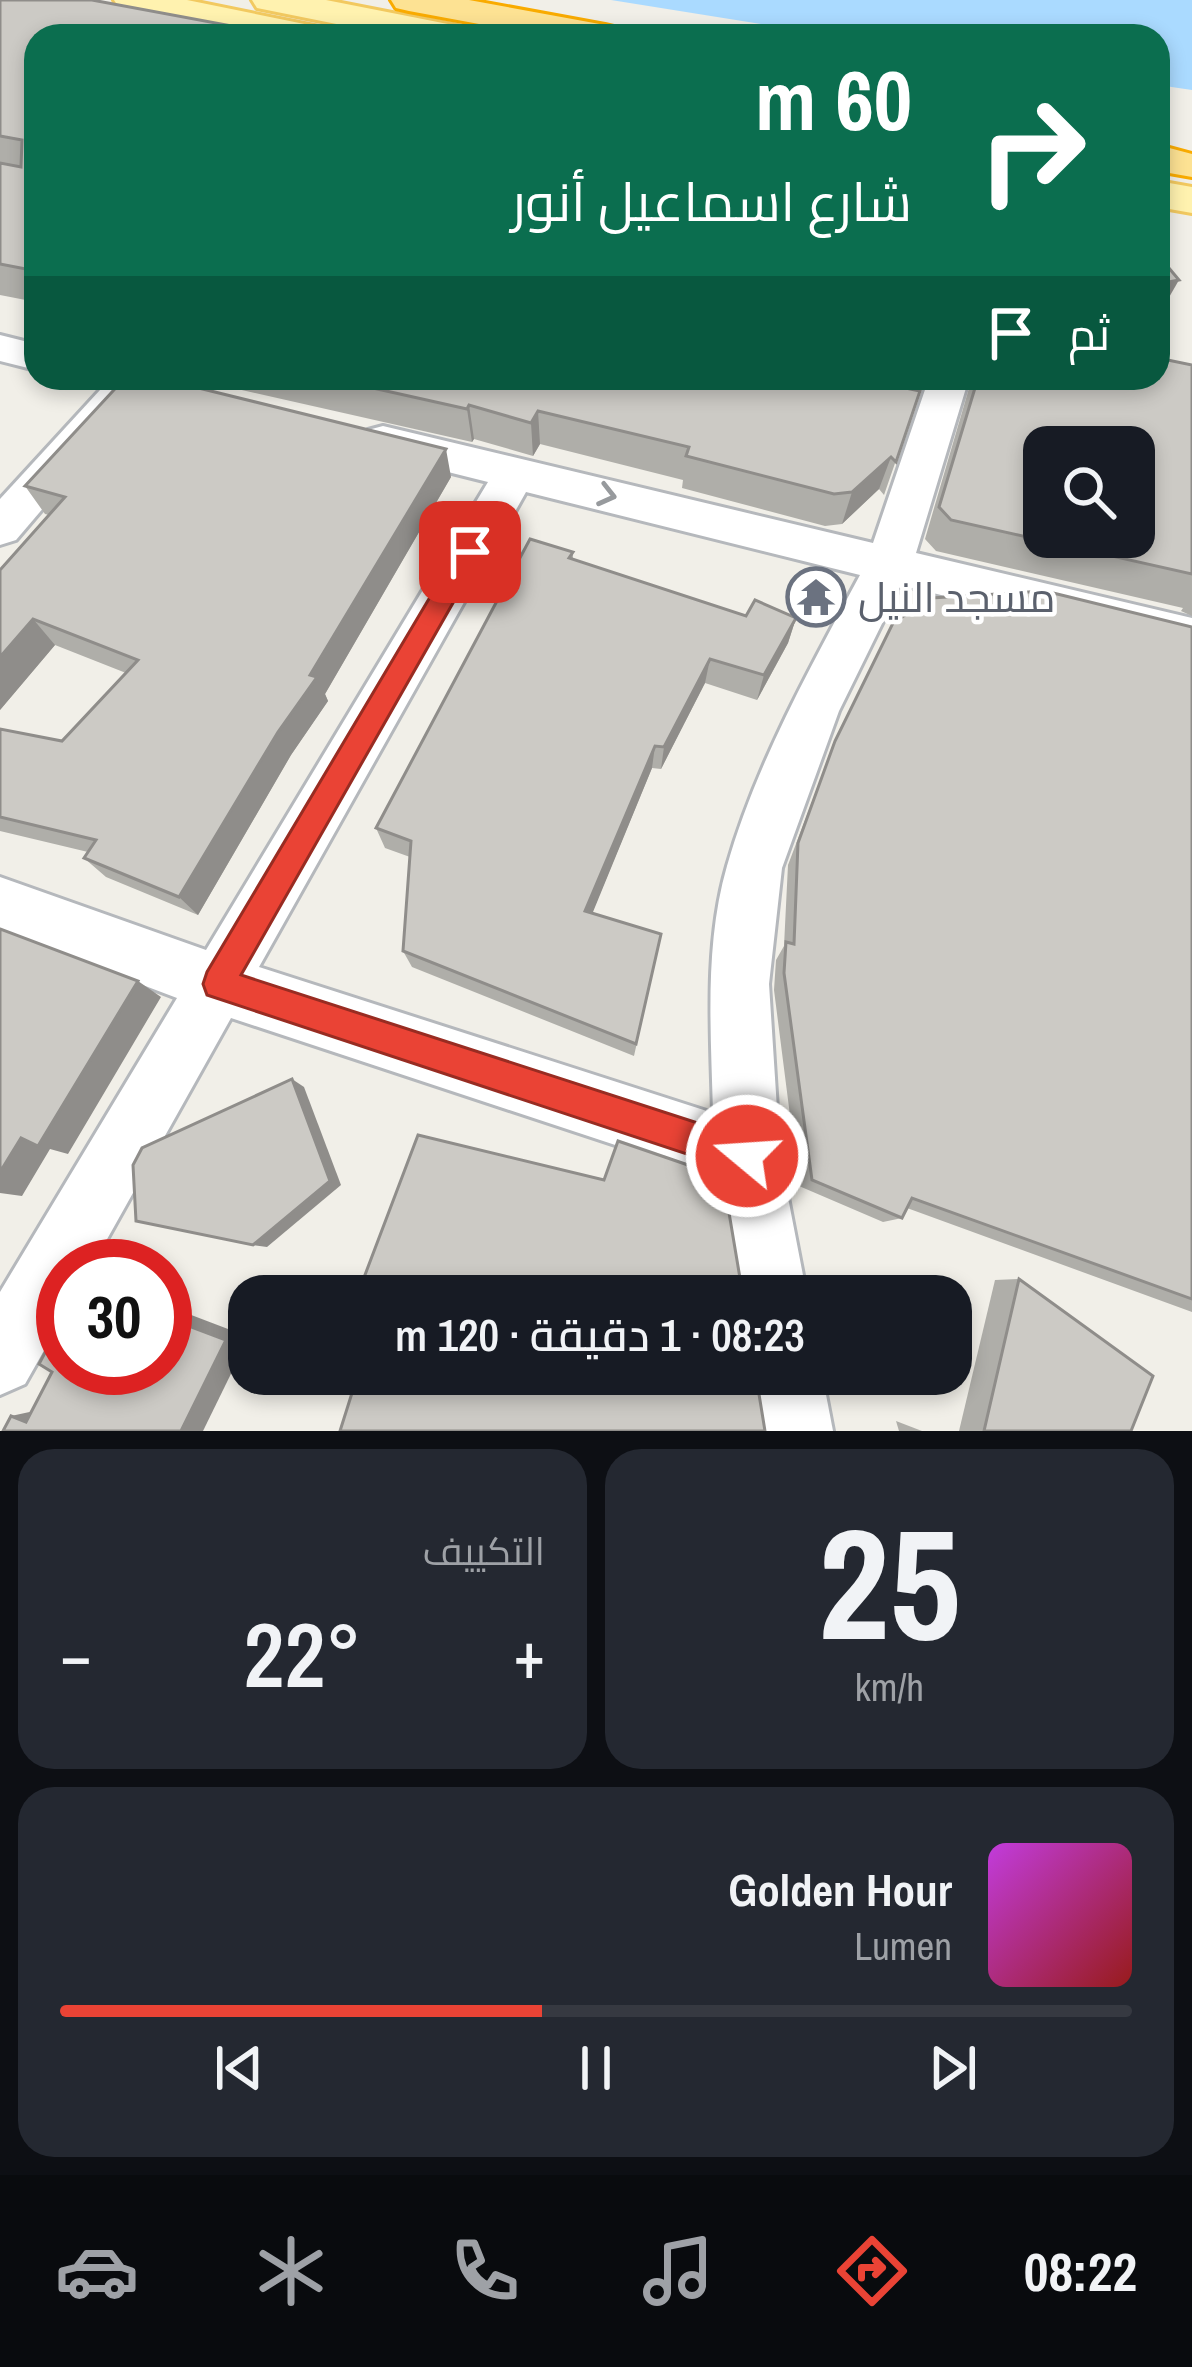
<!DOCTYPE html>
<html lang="ar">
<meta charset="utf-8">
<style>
body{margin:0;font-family:"Archivo Narrow",Cairo,sans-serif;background:#242831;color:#f1f3f6;direction:rtl;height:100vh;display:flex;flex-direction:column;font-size:45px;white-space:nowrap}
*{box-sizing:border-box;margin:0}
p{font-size:39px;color:#9ea1a6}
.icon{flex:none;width:66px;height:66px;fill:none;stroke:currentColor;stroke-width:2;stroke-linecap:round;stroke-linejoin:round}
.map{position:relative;height:1431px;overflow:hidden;direction:ltr}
.drawer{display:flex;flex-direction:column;gap:18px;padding:18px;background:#0d0f14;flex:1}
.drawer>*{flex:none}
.top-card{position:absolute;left:24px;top:24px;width:1146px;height:366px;border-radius:36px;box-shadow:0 6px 18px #0003;direction:rtl;background:#0b6e4f;color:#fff;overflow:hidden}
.buttons{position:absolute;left:1023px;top:426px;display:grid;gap:24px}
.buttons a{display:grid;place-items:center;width:132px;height:132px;border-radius:24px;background:#171b24;box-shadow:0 6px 18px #0003;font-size:60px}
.speed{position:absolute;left:36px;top:1239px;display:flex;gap:24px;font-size:60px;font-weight:700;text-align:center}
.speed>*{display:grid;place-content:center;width:156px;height:156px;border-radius:50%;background:#171b24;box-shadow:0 6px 18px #0003;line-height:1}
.speed .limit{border:18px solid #d22;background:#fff;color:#111}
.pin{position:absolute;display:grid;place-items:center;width:102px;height:102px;color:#fff;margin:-51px;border-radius:24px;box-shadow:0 6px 18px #0006}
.me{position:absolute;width:132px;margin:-66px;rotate:288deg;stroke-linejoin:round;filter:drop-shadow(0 0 9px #0008)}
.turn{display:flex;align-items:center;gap:42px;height:252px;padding:0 60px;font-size:54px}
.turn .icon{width:156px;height:156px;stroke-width:2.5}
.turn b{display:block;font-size:84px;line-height:102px}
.then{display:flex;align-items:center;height:114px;padding:0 60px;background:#0003;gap:24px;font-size:45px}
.big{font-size:90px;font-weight:600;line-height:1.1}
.drawer .tile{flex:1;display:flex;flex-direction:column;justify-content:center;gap:18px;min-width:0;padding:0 42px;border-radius:36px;background:#242831}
.drawer .dial{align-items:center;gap:0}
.dial b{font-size:156px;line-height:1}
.song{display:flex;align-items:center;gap:36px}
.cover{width:144px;height:144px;border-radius:18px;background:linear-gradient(135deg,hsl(290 70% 55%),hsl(0 70% 35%))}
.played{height:12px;border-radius:6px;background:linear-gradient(90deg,#ea4335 45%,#363941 45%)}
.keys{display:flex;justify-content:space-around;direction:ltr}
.heat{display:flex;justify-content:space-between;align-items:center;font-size:66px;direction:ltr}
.drawer .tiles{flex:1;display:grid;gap:18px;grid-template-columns:1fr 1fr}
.tile:last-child{grid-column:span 2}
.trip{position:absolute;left:228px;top:1275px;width:744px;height:120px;border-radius:36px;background:#171b24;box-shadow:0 6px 18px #0003;font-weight:600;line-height:120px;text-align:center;direction:rtl}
.tabs{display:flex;height:192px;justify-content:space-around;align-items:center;background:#090b0e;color:#9ea1a6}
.tabs .icon{width:84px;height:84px}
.tabs .selected{color:#ea4335}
.tabs b{font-size:54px;color:#f1f3f6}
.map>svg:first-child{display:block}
.water{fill:#aadaff}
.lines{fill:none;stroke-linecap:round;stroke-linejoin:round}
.minor-casing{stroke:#b5b8bc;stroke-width:6}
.primary-casing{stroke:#f2c960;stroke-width:6}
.motorway-casing{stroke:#f9ab00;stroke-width:6}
.minor{fill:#fff;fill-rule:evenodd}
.primary{fill:#fff2af;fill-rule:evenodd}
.motorway{fill:#fde293;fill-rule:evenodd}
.wall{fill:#afaea9}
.shaded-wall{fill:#8f8d8a}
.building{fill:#cccac5;stroke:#8f8d8a;stroke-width:3;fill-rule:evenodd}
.oneway{stroke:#979a9d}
.route{fill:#ea4335;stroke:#982c22;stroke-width:3}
.labels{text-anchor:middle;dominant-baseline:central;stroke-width:9;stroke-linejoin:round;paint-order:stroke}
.worship-label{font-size:42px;fill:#5b616d;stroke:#fff;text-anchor:start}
</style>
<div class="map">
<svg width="1192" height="1431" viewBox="0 0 1192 1431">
<rect width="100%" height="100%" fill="#f1efe8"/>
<path class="water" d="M611 0H1192V90L1158 85V36H836Z"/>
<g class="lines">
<defs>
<g id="minor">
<path d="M0 335 36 344V370L0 361Z"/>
<path d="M111 378H154L16 540 0 545V499Z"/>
<path d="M929 378H969L916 553 1192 618V658L901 585 839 711 782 868 769 984 780 1156 807 1296H737L718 1179 231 1018 92 1266H63V1317L25 1384 0 1395V1292L177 998 0 931V877L206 950 488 482 368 452 362 441 368 430 383 426 873 543ZM526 492 860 575C810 668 756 764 727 866 704 945 711 1032 713 1113L259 967Z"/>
<path d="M750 1374H822L833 1431H759Z"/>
</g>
<g id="primary">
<path d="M114 0H187L324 28 330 36H256L119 8Z"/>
<path d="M252 0H326L453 25 466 28 472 36H396L257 8Z"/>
<path d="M1158 181 1192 187V213L1158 207Z"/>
</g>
<g id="motorway">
<path d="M391 0H469L605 25 618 28 624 36H544L409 11 396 8Z"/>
<path d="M1158 145 1192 154V177L1158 171Z"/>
</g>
</defs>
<use href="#minor" class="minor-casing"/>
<use href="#primary" class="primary-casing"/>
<use href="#motorway" class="motorway-casing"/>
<use href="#minor" class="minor"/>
<use href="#primary" class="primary"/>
<use href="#motorway" class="motorway"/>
</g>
<g class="wall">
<path d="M0 0 36 36V302L0 295Z"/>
<path d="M1192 365V616L1181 611 1183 608 936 551 925 539 972 378H1158Z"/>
<path d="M189 378H857L920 391 884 495 879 489 842 524 825 526 682 488 683 480 540 444 533 456 474 439 472 442Z"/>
<path d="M863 378H925L920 389Z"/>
<path d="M451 477 325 694 328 701 291 755 198 915 106 877 84 858 88 852 0 831V729L62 741 126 673 55 645 0 710 49 515 45 514 25 486Z"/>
<path d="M573 552V559L746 616 796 618 788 643 757 700 705 683 661 769 652 768 592 913 661 934 634 1056 412 967 403 951 410 857 385 848 376 828Z"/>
<path d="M1192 627V1312L907 1208 902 1218 883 1222 799 1186 774 990 776 960 784 946 788 865 835 741Z"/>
<path d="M1019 1279 1131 1431H959L995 1280Z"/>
<path d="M896 1421 922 1431H899Z"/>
</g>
<g class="shaded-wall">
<path d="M1179 280 1160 313H1158V284Z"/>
<path d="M469 405 474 439 472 442 467 409Z"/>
<path d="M538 411 540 444 533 456 531 423Z"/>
<path d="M446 449 451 477 325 694 328 701 291 755 198 915 179 897Z"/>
<path d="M891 457 879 489 842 524 852 492Z"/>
<path d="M796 618 788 643 757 700 764 675Z"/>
<path d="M33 619 55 645 0 710V657Z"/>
<path d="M710 659 705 683 661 769 664 747Z"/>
<path d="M655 746 652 768 586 929 585 911Z"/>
<path d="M138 981 161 997 68 1154 50 1149 22 1196 0 1193V1172L21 1138Z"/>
<path d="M292 1079 304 1087 341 1185 267 1247 253 1245Z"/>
<path d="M165 1305 249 1337 203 1431H181Z"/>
<path d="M48 1408 26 1422 11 1416Z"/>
</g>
<g class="building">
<path d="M0 0H92L285 36H36V271L0 264V163L21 167 22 140 0 136Z"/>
<path d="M1158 255 1179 280 1158 284Z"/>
<path d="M1158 358 1192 365V574L951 520 939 507 978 378H1158ZM1044 447H1134V537H1044Z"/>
<path d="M125 378H158L446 449 310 675 317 677 278 732 179 897 84 858 96 840 0 817V729L62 741 138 660 33 619 0 657V570L65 497 25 486Z"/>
<path d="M328 378H857L920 391 896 462 891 457 852 492 834 494 686 456 689 447 538 411 531 423 469 405 467 409Z"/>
<path d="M530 539 573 552 569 558 746 616 755 600 796 618 764 675 710 659 664 747 655 746 585 911 661 934 636 1044 403 951 411 841 376 828Z"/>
<path d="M1045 591 1192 627V1299L912 1198 902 1218 812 1180 784 973 786 942 794 944 798 843 835 741 893 623 931 598Z"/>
<path d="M0 929 138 981 38 1146 21 1138 0 1172Z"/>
<path d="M292 1079 330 1181 253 1245 136 1221 133 1165 142 1148Z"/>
<path d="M418 1135 604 1180 618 1141 723 1177 743 1296H357Z"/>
<path d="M1019 1279 1153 1376 1131 1431H984Z"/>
<path d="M165 1317 226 1340 181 1431H3L11 1416 26 1422 52 1372 39 1364 63 1319V1368H165Z"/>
<path d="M358 1374H779V1376H762L757 1382 765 1431H340Z"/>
</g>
<defs><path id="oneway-chevron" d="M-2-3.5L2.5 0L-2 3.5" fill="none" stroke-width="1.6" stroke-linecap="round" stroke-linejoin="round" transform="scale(3)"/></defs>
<use class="oneway" href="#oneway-chevron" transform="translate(607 495) rotate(14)"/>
<path class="route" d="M470 542 482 552 241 975 747 1139 760 1144 765 1156 760 1169 747 1174 207 995 203 984 207 972 461 545Z"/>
<defs>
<symbol id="temple-ring" viewBox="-11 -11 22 22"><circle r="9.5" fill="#fff" stroke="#6b7280" stroke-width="1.5"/><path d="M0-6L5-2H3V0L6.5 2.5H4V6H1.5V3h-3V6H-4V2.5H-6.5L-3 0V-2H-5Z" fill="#6b7280"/></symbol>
</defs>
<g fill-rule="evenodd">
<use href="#temple-ring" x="783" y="564" width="66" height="66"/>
</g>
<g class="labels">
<g class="worship-label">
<text x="858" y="597">مسجد النيل</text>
</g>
</g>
</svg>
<div class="buttons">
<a><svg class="icon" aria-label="search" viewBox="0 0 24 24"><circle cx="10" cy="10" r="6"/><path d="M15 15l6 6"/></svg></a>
</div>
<div class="speed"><div class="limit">30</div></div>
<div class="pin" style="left:470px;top:552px;background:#d93025"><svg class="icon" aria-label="arrive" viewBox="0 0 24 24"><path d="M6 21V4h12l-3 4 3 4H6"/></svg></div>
<svg class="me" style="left:747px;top:1156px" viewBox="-20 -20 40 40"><circle r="17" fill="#ea4335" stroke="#fff" stroke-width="3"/><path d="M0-11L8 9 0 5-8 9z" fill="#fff"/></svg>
<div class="trip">08:23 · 1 دقيقة · 120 m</div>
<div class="top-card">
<div class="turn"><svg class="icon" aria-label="right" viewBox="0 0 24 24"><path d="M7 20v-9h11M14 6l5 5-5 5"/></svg><div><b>60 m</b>شارع اسماعيل أنور</div></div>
<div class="then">ثم<svg class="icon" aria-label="arrive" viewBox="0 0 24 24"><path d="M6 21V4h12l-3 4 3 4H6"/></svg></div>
</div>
</div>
<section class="drawer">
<div class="tiles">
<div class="tile dial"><b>25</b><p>km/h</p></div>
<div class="tile"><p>التكييف</p>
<div class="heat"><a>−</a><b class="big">22°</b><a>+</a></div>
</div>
<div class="tile">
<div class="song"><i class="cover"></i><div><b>Golden Hour</b><p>Lumen</p></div></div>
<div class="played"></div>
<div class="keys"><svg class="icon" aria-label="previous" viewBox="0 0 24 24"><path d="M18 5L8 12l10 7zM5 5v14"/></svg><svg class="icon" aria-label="pause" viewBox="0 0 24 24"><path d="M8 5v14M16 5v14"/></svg><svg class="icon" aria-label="next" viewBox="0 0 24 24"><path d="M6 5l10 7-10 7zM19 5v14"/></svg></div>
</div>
</div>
</section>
<nav class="tabs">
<b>08:22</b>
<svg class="icon selected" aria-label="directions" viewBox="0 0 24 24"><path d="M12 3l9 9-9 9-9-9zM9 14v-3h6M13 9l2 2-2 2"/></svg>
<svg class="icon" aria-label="music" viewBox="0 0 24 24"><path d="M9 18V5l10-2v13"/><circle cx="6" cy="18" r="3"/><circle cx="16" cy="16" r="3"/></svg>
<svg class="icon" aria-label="phone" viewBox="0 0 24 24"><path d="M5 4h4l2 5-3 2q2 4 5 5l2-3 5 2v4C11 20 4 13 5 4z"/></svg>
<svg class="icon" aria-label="climate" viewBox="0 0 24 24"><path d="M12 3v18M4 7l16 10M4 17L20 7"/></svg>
<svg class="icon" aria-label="car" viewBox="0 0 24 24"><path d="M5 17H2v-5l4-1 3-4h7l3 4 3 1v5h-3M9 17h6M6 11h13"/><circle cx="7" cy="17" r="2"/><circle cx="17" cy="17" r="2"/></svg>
</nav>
